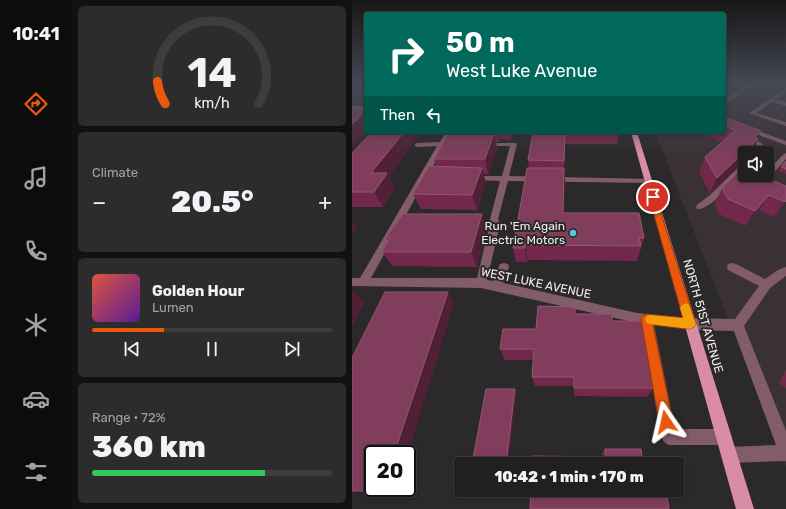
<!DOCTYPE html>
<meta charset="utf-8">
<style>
body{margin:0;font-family:Rubik,sans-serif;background:#2d2c2d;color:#f1f3f6;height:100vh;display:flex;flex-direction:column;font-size:15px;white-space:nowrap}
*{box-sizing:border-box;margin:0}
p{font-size:13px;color:#a2a2a5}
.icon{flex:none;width:22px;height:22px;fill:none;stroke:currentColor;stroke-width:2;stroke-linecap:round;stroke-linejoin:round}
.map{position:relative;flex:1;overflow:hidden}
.side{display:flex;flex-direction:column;gap:6px;padding:6px;background:#121112;width:280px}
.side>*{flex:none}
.hud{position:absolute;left:12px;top:12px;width:362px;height:122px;border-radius:4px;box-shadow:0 2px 6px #0003,0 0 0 1px #3e3d3e;background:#00695c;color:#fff;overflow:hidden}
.controls{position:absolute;left:386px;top:146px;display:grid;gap:8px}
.controls a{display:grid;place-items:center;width:36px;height:36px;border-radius:4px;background:#211f20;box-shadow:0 2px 6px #0003,0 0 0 1px #3e3d3e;font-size:20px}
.speed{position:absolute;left:12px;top:445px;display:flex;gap:8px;font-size:20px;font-weight:700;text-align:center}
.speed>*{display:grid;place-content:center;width:52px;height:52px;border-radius:50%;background:#211f20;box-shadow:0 2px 6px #0003,0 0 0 1px #3e3d3e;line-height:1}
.speed .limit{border:2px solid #111;border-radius:6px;background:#fff;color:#111}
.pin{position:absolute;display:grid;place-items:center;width:34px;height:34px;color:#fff;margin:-17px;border:2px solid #fff;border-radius:50%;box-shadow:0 1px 4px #0007}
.me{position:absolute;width:44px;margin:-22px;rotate:349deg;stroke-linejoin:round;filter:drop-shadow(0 0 3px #0008)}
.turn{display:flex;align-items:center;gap:14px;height:84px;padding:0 16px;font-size:18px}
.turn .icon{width:52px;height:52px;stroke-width:2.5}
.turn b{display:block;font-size:28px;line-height:34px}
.then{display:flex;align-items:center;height:38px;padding:0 16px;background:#0003;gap:8px;font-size:15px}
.big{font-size:30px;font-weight:800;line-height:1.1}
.side .card{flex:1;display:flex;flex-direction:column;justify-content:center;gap:6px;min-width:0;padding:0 14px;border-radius:6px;background:#2d2c2d}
.side .dial{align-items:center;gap:0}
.dial svg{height:104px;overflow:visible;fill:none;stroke:#3e3d3e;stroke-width:7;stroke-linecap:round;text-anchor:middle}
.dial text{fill:#f1f3f6;stroke:none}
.song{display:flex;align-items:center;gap:12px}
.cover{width:48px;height:48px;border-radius:6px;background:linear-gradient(135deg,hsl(10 70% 55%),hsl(270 70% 35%))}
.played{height:4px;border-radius:2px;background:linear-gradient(90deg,#ea580c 30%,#3e3d3e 30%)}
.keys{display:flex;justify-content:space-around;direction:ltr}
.heat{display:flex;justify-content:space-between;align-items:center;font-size:22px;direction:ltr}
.charge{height:6px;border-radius:3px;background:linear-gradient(90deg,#34c759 72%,#3e3d3e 0)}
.trip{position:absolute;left:102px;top:457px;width:230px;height:40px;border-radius:4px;background:#211f20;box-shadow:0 2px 6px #0003,0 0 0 1px #3e3d3e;font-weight:800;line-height:40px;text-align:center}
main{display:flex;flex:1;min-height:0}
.tabs{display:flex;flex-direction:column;width:72px;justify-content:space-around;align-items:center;background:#0d0c0d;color:#a2a2a5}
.tabs .icon{width:28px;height:28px}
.tabs .active{color:#ea580c}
.tabs b{font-size:18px;color:#f1f3f6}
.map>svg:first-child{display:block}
.built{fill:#3a3134;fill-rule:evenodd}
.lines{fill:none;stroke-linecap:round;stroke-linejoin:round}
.minor{fill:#825c69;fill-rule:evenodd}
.major{fill:#d98ca8;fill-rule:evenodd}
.wall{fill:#72284a}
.shaded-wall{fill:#511f36}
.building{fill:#803d5c;stroke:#915973}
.route{fill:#ea580c;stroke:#983908}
.slow{fill:#f59e0b}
.poi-dot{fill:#53cbda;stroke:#2c292a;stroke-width:1.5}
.labels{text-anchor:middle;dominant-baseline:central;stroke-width:4;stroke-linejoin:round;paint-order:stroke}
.poi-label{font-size:12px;fill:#efedee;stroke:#2c292a;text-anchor:end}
.street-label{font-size:12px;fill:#efedee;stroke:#2c292a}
</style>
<main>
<nav class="tabs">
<b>10:41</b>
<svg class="icon active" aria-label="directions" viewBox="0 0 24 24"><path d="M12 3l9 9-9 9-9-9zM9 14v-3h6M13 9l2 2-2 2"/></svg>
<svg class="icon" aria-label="music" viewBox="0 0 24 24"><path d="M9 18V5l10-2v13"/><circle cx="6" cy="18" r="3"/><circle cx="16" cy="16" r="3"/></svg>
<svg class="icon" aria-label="phone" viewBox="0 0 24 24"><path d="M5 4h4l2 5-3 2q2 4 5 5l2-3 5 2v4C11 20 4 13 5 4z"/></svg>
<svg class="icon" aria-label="climate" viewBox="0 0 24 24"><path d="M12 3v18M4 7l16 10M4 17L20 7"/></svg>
<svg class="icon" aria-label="car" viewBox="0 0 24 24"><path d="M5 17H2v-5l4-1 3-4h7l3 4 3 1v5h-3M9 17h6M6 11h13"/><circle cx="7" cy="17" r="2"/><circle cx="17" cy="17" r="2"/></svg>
<svg class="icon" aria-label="filters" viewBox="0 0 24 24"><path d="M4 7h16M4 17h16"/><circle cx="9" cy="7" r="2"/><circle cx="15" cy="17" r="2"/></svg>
</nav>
<section class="side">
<div class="card dial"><svg viewBox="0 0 100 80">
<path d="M14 69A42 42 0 1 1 86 69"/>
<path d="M14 69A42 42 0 0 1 8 52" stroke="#ea580c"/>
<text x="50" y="56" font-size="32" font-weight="700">14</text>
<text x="50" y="72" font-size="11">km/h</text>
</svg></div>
<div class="card"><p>Climate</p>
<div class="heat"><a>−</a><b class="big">20.5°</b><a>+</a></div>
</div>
<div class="card">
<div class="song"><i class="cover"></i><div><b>Golden Hour</b><p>Lumen</p></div></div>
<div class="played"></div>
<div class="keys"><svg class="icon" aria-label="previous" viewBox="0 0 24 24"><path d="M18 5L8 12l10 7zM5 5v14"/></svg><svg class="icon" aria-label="pause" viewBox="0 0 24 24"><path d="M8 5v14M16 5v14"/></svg><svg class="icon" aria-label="next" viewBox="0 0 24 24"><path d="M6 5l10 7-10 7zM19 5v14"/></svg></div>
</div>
<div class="card"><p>Range · 72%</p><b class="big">360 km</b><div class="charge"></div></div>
</section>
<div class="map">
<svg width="434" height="509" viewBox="0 0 434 509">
<rect width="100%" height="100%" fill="#2c292a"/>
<g class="built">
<rect x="0" y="84" width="14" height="32"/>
<path d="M372 84H425L434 87V467L303 132H372ZM393 153H415V175H393Z"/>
</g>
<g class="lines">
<g class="minor">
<path d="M396 84H402L372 104V100Z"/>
<path d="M434 88V92L423 100 434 102V106L420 102 404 113 434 122V126L397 113Z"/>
<rect x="0" y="106" width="14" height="4"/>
<path d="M372 120 379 121 434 141V145L376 124H372Z"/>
<path d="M372 128 408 142 415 148 410 153H403L408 148 404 144 371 132Z"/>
<path d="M94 132H100L94 142H103L106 144 103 146H92L19 278H125L138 224V219L148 181 119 180 115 178 119 176H150L158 146H131L129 145V143H164L165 144 157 176 299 179 300 181 296 183 156 181 146 219 148 224 135 280 141 281 148 264 152 263 156 264 157 267 151 283 285 313 338 318 383 319 407 286 376 270 375 267 376 264 380 263 384 264 413 279 426 270 434 267V276L418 288 392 326 434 431V461L377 463 371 461 369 455 371 449 377 447 424 445 382 331 338 330 302 325 323 429H372L377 432 380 437 377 442 372 445H317L312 442 309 437 290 324 129 288 0 286V278H8L85 146 65 147 62 145 65 143 88 142Z"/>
<path d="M434 153V159L418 177H412L411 175H415V171L432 154Z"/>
<path d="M390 164H393V170C385 178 356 212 345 209L344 207 345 205 358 195Z"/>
</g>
<path class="major" d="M279 132H285L402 509H384Z"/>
</g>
<g class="wall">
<path d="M372 117 406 139 399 153H393L358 193 347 172 353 157 371 142 346 132H372Z"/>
<path d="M20 132H68L37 176 43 188 31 207H0V153Z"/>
<path d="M102 132H161L159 140 148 139 147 142H144L145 148 136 174H131L134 183 125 210 69 209 61 194 84 166 82 159 102 134Z"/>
<path d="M181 132H267L265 144H213L212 213 292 238 285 261 176 260 175 262H164L161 248 177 168 176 160Z"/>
<path d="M434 161V174L426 171 429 167Z"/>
<path d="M390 168 434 200 422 217 407 210 393 226 367 214 363 206 364 204 363 202 371 187Z"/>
<path d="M135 229 125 267 41 266 30 252 36 240 34 237Z"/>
<path d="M223 314 260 321 302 388 295 397 222 396V386H183L180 377 181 360H153L148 349 184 329Z"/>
<path d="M434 370V388L427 383Z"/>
<path d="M253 449 290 457H250V453Z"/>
</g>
<g class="shaded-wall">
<path d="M377 84H392L372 97V87Z"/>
<path d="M14 111V132L0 147V124Z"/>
<path d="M409 131 403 142 406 139 399 153H393V159L358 193 365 178Z"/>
<path d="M52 132H68L37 176 43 188 31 207 22 192 19 173Z"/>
<path d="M146 132H147L148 139 147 142Z"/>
<path d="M158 132H161L159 140Z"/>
<path d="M213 132V183L211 228V213Z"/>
<path d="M142 133 145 148 136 174 133 159Z"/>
<path d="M130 168 134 183 125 210 120 195Z"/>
<path d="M417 195 407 210 393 226 403 211Z"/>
<path d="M130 214 135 229 125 267 119 252Z"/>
<path d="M0 220 5 227 0 234Z"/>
<path d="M173 245 176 260 175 262 173 248Z"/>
<path d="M2 292 13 302 0 327V295Z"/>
<path d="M96 292 102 303 55 457V454H42Z"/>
<path d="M163 389 165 391 156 464H154Z"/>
<path d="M31 488H46L45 491H30Z"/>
<path d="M151 490H153L152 495H151Z"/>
</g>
<g class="building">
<path d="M372 84H377L372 87Z"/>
<path d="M0 111H14L0 124Z"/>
<path d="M372 117 409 131 403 137 406 139 365 178 353 157 384 130 372 126Z"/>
<path d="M20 132H52L19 173H35L22 192H0V153Z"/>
<path d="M181 132H213L212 161 176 160Z"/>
<path d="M142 133 133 159H82L96 134Z"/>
<path d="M434 161V169L429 167Z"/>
<path d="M77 166 130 168 120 195 61 194Z"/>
<path d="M175 168H212L211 213H287L292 238H287L289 246 173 245V248H161Z"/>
<path d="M390 168 393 169V175H407L434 186V200L433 202 417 195 403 211 376 199 371 190 372 189 371 187Z"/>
<path d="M51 214H130L119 252H30L38 237H34Z"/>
<path d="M33 292H96L42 454H21V488H31L30 491H0V358Z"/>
<path d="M186 306 223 307V314H260V321H290L302 388H222V377H180L182 349H148L151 329H184Z"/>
<path d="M134 389H163L154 464H120Z"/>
<path d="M253 449H289L290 457H308L309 464H181V456L254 457Z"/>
<path d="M115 490H151V495L115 494Z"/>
<path d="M179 490H314L317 509H178Z"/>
</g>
<linearGradient id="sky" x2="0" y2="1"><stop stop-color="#181717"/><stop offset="0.54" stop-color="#454955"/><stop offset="1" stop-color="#454955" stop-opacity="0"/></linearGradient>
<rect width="434" height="156" fill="url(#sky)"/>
<path class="route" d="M298 195H303L304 197 344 324 342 327 338 329 301 325 321 422 319 427 314 429 309 427 307 422 289 319 291 316 295 314 331 318 297 197Z"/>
<path class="slow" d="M334 303 337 305 344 324 342 327 338 329 298 324 295 323 293 319 295 316 298 315 331 318 328 308 330 305Z"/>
<circle class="poi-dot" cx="221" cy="233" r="4"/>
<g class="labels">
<g class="poi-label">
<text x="213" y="226">Run 'Em Again<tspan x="213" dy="14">Electric Motors</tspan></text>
</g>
<g class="street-label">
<text transform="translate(184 283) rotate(12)">WEST LUKE AVENUE</text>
<text transform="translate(351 316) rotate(74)">NORTH 51ST AVENUE</text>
</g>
</g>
</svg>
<div class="controls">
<a><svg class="icon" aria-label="sound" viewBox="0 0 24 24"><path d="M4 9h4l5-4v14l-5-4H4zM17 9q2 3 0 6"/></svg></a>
</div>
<div class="speed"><div class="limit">20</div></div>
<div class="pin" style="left:301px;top:197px;background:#d93025"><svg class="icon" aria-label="arrive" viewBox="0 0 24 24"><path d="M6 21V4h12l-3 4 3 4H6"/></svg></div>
<svg class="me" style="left:314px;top:422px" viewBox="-20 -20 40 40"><path d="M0-17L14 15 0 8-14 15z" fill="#ea580c" stroke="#fff" stroke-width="4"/></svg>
<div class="trip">10:42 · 1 min · 170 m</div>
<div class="hud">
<div class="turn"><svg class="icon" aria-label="right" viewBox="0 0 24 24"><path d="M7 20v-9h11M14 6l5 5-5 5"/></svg><div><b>50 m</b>West Luke Avenue</div></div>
<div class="then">Then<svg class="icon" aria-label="left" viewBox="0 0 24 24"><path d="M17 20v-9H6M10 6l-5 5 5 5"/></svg></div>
</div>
</div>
</main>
